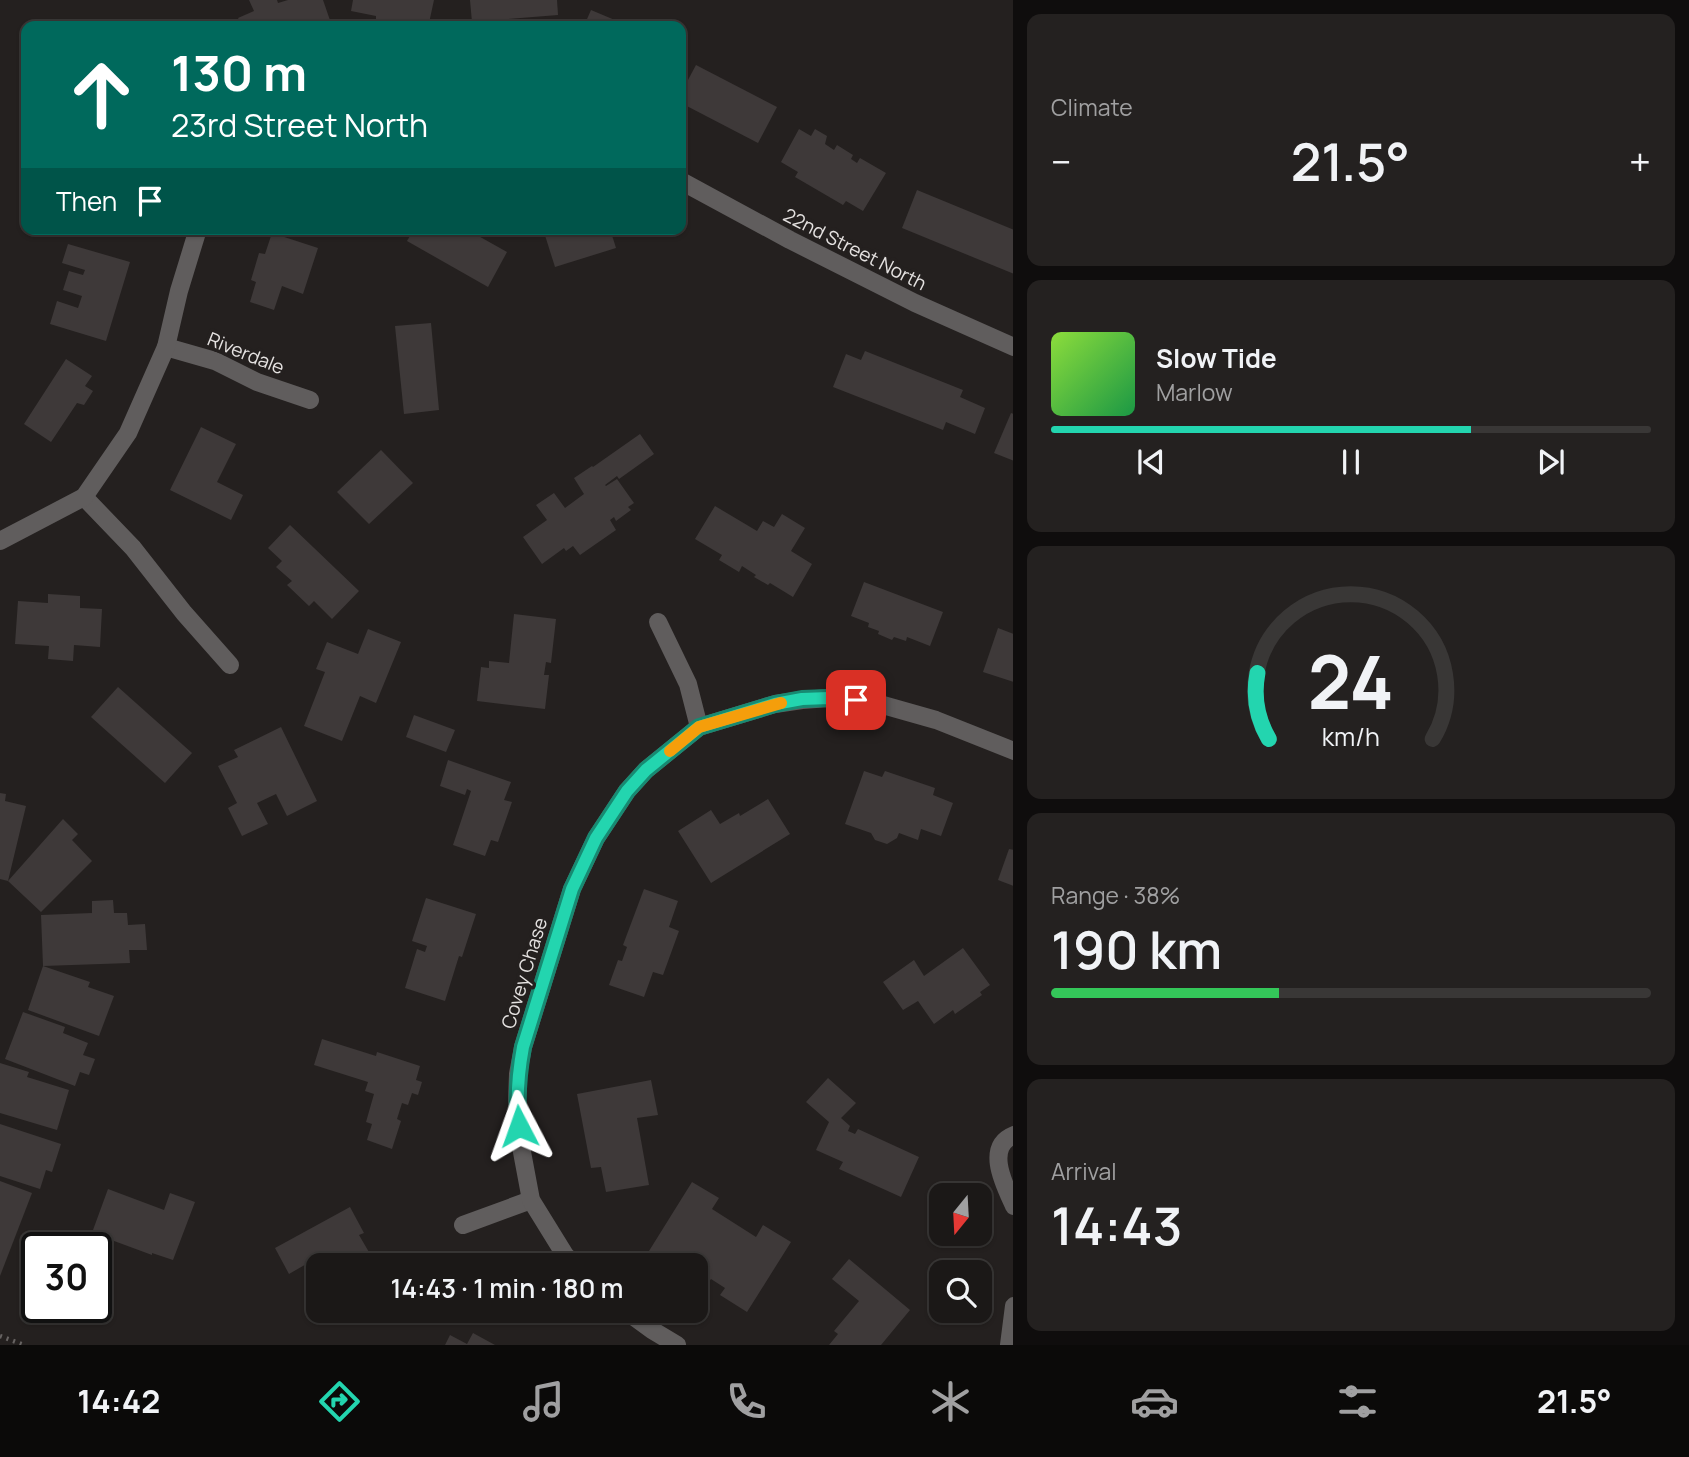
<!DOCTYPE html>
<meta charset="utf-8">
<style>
body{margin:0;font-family:Manrope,sans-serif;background:#242120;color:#f1f3f6;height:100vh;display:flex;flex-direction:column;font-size:26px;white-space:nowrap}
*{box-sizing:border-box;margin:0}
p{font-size:23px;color:#a0a0a1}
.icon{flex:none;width:38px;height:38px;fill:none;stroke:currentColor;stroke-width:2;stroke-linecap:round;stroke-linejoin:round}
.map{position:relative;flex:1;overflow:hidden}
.side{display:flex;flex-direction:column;gap:14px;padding:14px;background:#0f0d0d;width:676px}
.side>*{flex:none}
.hud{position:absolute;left:21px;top:21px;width:665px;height:214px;border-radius:14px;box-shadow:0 2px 5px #0004,0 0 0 2px #393736;background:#00695c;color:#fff;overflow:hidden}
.needle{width:46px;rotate:198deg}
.controls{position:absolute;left:929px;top:1183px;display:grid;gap:14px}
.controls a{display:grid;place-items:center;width:63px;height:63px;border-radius:14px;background:#1b1817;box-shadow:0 2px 5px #0004,0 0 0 2px #393736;font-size:35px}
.speed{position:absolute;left:21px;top:1232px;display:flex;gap:14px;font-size:35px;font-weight:700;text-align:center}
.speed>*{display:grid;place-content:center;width:91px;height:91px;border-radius:50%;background:#1b1817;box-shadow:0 2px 5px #0004,0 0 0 2px #393736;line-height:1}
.speed .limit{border:4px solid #111;border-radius:10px;background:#fff;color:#111}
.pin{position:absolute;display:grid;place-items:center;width:60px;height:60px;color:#fff;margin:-30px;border-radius:14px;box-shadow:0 4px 10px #0006}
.me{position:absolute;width:77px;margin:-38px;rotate:356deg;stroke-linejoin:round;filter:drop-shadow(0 0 5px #0008)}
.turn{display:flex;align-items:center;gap:24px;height:147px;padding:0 35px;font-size:32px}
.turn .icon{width:91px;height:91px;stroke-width:2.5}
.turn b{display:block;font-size:49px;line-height:60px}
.then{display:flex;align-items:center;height:66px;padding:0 35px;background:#0003;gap:14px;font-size:26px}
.big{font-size:52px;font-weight:600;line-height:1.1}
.side .tile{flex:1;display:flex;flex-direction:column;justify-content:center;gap:10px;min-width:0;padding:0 24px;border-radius:14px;background:#242120}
.side .dial{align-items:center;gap:0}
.dial svg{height:182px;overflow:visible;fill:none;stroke:#393736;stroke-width:7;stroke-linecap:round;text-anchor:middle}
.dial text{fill:#f1f3f6;stroke:none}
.song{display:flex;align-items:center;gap:21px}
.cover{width:84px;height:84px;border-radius:10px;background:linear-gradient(135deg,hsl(90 70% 55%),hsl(140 70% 35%))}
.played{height:7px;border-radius:4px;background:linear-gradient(90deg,#23d5af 70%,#393736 70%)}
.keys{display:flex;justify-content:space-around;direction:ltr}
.heat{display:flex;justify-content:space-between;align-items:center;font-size:38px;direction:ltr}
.charge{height:10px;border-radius:5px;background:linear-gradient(90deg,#34c759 38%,#393736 0)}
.trip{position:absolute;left:306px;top:1253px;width:402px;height:70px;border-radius:14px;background:#1b1817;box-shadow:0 2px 5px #0004,0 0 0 2px #393736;font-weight:600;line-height:70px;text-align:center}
.tab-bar{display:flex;height:112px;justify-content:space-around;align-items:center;background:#0b0a09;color:#a0a0a1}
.tab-bar .icon{width:49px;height:49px}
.tab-bar .on{color:#23d5af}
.tab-bar b{font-size:32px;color:#f1f3f6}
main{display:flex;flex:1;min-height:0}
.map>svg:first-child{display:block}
.building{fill:#3e3939}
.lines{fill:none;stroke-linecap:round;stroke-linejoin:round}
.path{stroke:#676362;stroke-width:4.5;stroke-dasharray:2 5;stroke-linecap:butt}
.minor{stroke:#605d5d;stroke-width:18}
.route-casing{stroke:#178a72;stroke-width:18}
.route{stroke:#23d5af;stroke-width:12}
.slow{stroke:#f59e0b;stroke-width:12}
.labels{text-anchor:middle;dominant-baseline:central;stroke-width:7;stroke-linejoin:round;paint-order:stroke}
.street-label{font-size:19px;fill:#e5e2e1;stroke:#24201f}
</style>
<main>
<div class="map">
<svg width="1014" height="1345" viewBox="0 0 1014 1345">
<rect width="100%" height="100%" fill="#24201f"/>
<g class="building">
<path d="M249 0H277L278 3 288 0H323L332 26H242L238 18 254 11Z"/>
<path d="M353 0H434L429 23 409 20 408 26 376 20V16L351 11Z"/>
<path d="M470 0H557L558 15 472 22Z"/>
<path d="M591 10 629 26H584Z"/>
<path d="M696 65 777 107 758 143 681 103V93Z"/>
<path d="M799 129 811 136 815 129 827 136 825 144 834 150 837 145 853 155 851 159 857 163 860 158 886 173 863 211 846 201 843 205 795 177 798 172 781 162Z"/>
<path d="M917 190 1014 230V274L902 228Z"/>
<path d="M414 229H466L507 252 488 287 407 241Z"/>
<path d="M543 229H610L616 248 555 267Z"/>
<path d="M272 233 318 248 303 294 282 286 274 310 250 302 256 282 251 280 259 253 265 254Z"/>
<path d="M68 244 130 262 106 341 50 324 57 301 78 308 82 296 63 290 69 271 83 275 85 270 62 263Z"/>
<path d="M431 323 439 410 404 414 395 326Z"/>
<path d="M865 351 963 390 960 397 985 408 975 434 946 422 943 430 833 387 846 354 861 360Z"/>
<path d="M66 359 92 376 85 386 93 391 84 405 77 403 51 442 24 424Z"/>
<path d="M1011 413 1014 414V461L994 453Z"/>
<path d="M201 427 236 444 217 482 243 495 231 520 170 490Z"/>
<path d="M640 434 654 454 619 479 617 476 605 485 606 486 617 479 634 503 628 507 631 510 616 521 614 517 610 520 616 530 580 555 573 546 566 551 564 548 542 564 523 537 547 520 536 505 554 493 565 508 584 494 574 478 592 466 593 467Z"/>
<path d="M381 450 413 483 369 524 337 492Z"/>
<path d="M715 506 757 531 763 521 774 527 782 514 805 528 791 551 812 564 793 597 770 583 768 585 754 577 756 575 742 566 739 572 719 560 722 555 695 539Z"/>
<path d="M290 525 359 591 332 619 314 601 309 606 287 585 292 581 276 567 282 561 268 548Z"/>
<path d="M864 582 943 612 930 646 907 637 906 641 894 637 892 640 878 634 879 631 868 627 869 623 851 616Z"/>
<path d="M48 594 80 596V608L102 609 100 647 74 645 73 661 48 659 49 646 15 644 18 601 48 603Z"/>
<path d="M514 614 556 619 551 663 546 662 544 675H549L545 709 477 701 481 667 489 668V661L509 663Z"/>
<path d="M998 628 1014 634V682L983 672Z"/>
<path d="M368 629 401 642 376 703 360 696 342 741 304 726 325 672 316 669 327 642 358 654Z"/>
<path d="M118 687 192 753 165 783 91 717Z"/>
<path d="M414 715 455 730 446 752 406 737Z"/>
<path d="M281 727 317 801 287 816 276 794 257 803 268 824 242 836 228 808 237 803 218 766 238 757 234 750Z"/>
<path d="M448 760 511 782 504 800 512 802 498 842 491 840 485 856 453 845 471 791 467 789 465 795 440 786Z"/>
<path d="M864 771 882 777 885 771 935 788 933 795 953 803 941 836 921 829 918 840 899 833 897 838 887 844 875 840 871 833 845 824Z"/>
<path d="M0 793 6 794 5 801 26 806 8 881 0 879Z"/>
<path d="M768 799 790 834 711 883 678 831 711 810 720 824 739 813 740 816Z"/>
<path d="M63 819 78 834 72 840 92 861 41 912 8 881Z"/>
<path d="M1009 849 1014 850V886L998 880Z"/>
<path d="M644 889 678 901 669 927 679 931 663 975 653 972 644 997 609 985 618 960 622 961 627 947 623 945Z"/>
<path d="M426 898 476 914 462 957 459 956 445 1001 405 988 417 949 425 952 427 946 412 941Z"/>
<path d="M113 900 114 913H127L128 925 145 924 147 950H129L130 963 43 966 41 915 92 913V901Z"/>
<path d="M963 948 990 985 980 992 982 995 955 1014 953 1010 934 1024 918 1001 903 1010 883 982 914 960 924 976Z"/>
<path d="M43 966 90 982 88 987 114 996 99 1036 28 1010Z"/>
<path d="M23 1012 65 1027 63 1033 88 1043 83 1055 95 1059 89 1075 80 1072 75 1086 5 1059Z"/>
<path d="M322 1039 376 1056 377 1052 420 1066 416 1080 422 1082 418 1095 412 1093 408 1105 402 1103 397 1119 401 1121 392 1149 367 1140 372 1124 366 1122 374 1094 365 1091 368 1082 314 1065Z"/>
<path d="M0 1063 29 1072 27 1077 69 1090 57 1130 0 1113Z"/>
<path d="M828 1078 856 1103 841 1118 850 1126 848 1131 855 1134 858 1129 919 1157 901 1197 839 1169 843 1162 816 1150 829 1122 806 1102Z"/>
<path d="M651 1080 658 1115 637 1118 649 1185 606 1192 601 1167 591 1168 577 1094Z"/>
<path d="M0 1124 61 1144 52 1172 46 1170 40 1189 0 1176Z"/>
<path d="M0 1181 32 1193 0 1276Z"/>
<path d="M692 1182 719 1198 712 1209 756 1237 763 1225 791 1242 747 1312 720 1295 725 1288 711 1279 707 1285 696 1278V1265H688L680 1260 677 1265H671L649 1251Z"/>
<path d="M108 1189 164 1210 170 1193 195 1202 173 1260 152 1253V1255L106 1238 107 1235 93 1230Z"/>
<path d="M350 1207 364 1233 359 1235 373 1259 378 1256 382 1265H319L315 1259 289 1274 275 1248Z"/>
<path d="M849 1259 910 1310 881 1345H829L838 1334 834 1331 859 1301 832 1279Z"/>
<path d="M473 1333 495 1345H445L450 1335 467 1344Z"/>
</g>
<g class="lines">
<path class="path" d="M0 1336 24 1345"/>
<g class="minor">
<path d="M681 181 790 240 915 303 1014 347"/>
<path d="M166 347 215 361 257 382 310 400"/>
<path d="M84 497 133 548 184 613 230 665"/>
<path d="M0 541 84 497 128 433 166 347 179 291 198 229"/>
<path d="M658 622 688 684 699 727"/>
<path d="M1014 1135C984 1147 1005 1186 1014 1206"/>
<path d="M463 1225 531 1200"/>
<path d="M575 1265 565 1255 531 1200 522 1152 517 1101 518 1074 523 1047 572 889 596 838 627 791 646 770 699 727 775 704 802 700 829 698 856 700 883 705 936 720 1014 751"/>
<path d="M626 1311 652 1330 677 1345"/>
<path d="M1009 1345 1014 1306"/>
</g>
</g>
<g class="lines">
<defs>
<path id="route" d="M519 1126C516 1099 518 1074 523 1047L572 889 596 838 627 791 646 770 699 727 775 704 802 699 829 698 856 700"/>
</defs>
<use href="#route" class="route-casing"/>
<use href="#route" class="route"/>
<path class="slow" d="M670 751 699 727 781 703"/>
</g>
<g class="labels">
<g class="street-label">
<text transform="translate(855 249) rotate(27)">22nd Street North</text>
<text transform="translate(246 353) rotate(22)">Riverdale</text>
<text transform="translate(524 973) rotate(-73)">Covey Chase</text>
</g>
</g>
</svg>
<div class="controls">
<a><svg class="needle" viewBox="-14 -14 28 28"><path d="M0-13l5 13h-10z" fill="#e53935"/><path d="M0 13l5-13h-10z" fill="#a0a0a1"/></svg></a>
<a><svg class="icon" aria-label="search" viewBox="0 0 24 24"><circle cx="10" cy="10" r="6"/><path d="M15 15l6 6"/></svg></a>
</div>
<div class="speed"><div class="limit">30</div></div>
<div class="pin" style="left:856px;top:700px;background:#d93025"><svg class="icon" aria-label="arrive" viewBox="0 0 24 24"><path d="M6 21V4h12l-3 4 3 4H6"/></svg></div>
<svg class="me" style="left:519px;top:1126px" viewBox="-20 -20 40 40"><path d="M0-17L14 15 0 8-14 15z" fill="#23d5af" stroke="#fff" stroke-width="4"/></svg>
<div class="trip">14:43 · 1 min · 180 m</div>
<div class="hud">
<div class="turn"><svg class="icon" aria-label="ahead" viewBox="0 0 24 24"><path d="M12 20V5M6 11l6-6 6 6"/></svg><div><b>130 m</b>23rd Street North</div></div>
<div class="then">Then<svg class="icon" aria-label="arrive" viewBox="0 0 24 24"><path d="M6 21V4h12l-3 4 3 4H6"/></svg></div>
</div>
</div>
<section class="side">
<div class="tile"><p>Climate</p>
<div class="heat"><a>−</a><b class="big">21.5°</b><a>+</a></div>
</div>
<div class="tile">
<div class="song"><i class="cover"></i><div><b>Slow Tide</b><p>Marlow</p></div></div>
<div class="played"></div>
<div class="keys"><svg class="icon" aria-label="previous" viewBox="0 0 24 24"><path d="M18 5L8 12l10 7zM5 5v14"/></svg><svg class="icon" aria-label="pause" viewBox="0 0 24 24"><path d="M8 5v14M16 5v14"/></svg><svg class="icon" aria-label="next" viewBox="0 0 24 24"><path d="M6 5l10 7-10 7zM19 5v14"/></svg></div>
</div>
<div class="tile dial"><svg viewBox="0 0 100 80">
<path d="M14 69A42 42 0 1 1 86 69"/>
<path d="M14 69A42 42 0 0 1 9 40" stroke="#23d5af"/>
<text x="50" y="56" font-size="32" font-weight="700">24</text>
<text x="50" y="72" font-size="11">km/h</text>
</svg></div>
<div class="tile"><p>Range · 38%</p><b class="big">190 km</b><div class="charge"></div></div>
<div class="tile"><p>Arrival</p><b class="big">14:43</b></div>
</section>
</main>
<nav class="tab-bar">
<b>14:42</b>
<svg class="icon on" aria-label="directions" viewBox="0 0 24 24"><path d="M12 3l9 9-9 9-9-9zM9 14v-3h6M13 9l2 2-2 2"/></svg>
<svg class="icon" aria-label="music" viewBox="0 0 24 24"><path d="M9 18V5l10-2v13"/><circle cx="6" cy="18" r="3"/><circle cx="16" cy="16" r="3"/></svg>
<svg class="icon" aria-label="phone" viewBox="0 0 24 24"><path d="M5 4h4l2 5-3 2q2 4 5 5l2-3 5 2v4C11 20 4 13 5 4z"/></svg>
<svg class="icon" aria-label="climate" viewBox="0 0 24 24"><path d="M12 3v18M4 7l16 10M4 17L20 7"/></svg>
<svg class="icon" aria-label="car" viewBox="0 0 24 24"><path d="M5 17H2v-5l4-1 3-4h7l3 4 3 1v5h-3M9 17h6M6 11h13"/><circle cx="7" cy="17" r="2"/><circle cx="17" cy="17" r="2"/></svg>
<svg class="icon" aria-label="filters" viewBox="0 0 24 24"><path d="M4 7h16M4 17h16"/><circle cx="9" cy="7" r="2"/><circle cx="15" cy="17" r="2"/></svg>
<b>21.5°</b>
</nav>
